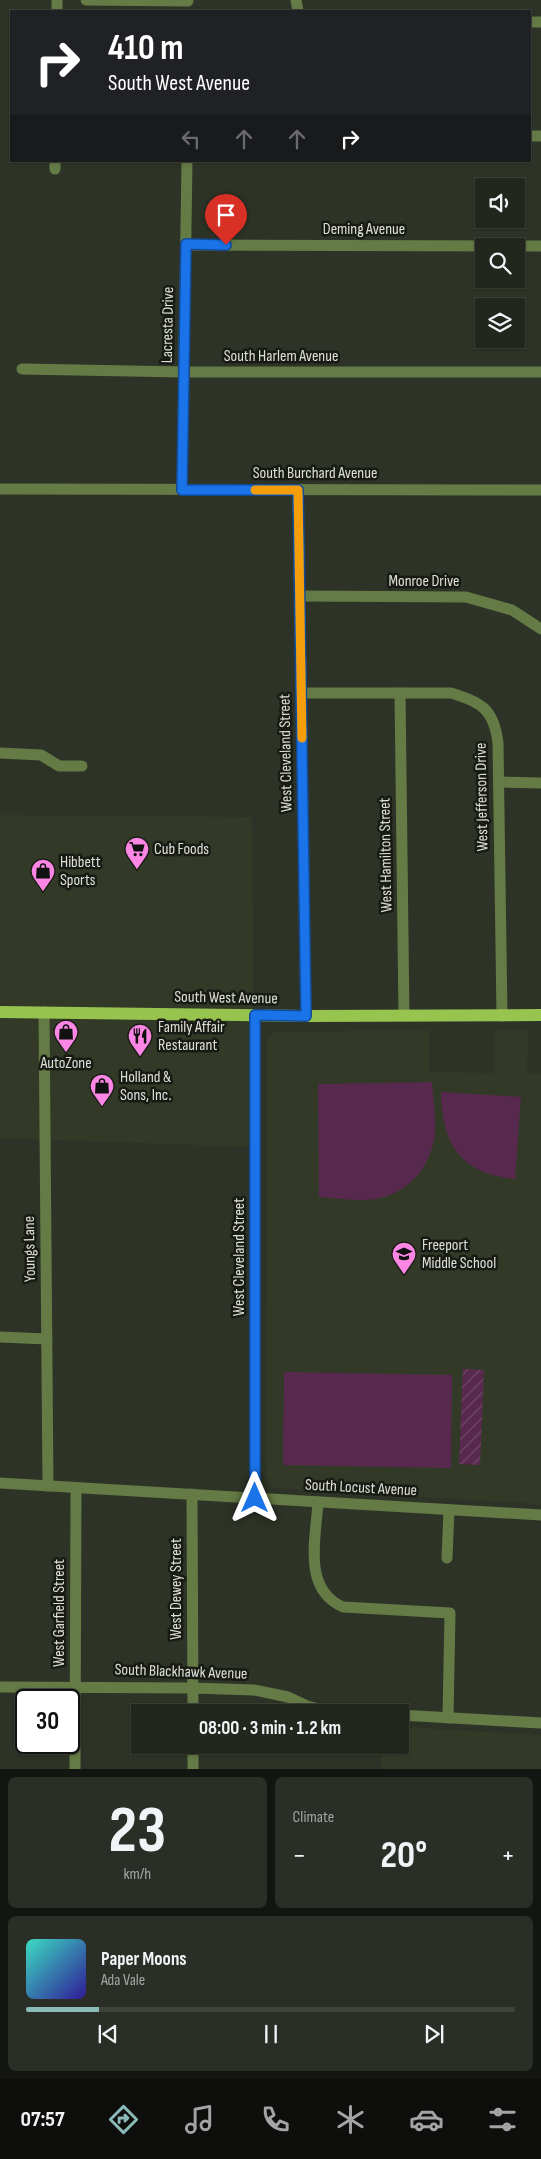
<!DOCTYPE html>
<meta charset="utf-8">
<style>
body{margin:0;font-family:"Sofia Sans Condensed",sans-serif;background:#2a2e26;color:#f1f3f6;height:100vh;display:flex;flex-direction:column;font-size:19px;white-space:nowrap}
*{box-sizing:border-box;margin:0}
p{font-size:16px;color:#a2a5a4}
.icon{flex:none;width:28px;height:28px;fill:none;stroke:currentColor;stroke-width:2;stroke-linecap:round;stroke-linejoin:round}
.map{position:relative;height:1769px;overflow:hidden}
.sheet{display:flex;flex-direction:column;gap:8px;padding:8px;background:#131510;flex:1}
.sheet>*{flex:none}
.guide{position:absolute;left:10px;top:10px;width:521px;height:152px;border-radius:0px;box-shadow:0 1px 4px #0004,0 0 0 1px #3f433b;background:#202124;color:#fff;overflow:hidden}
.controls{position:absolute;left:475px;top:178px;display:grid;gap:10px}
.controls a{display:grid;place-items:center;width:50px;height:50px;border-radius:0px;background:#22261d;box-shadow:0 1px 4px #0004,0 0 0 1px #3f433b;font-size:25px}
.speed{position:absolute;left:15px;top:1689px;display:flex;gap:10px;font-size:25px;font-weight:700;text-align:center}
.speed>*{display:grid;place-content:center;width:65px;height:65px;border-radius:50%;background:#22261d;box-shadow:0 1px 4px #0004,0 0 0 1px #3f433b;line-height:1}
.speed .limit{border:2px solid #111;border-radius:8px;background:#fff;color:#111}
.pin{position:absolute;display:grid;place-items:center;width:42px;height:42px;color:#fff;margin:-51px -21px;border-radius:50% 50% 50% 0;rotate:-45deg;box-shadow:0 0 5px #0007}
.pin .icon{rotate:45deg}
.me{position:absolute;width:55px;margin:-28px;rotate:0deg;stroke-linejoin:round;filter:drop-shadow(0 0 4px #0008)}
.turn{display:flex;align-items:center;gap:18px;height:105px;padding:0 15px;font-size:22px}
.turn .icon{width:65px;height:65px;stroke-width:2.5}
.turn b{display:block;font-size:35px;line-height:42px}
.lanes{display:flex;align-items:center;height:48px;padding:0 15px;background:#0003;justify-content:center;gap:25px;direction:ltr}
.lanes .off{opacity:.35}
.big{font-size:38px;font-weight:700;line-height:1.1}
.sheet .widget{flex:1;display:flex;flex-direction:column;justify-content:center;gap:8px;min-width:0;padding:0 18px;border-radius:8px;background:#2a2e26}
.sheet .dial{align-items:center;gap:0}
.dial b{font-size:65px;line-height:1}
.song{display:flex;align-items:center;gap:15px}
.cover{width:60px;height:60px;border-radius:8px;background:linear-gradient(135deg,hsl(170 70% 55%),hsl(250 70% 35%))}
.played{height:5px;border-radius:2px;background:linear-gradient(90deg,#8bbbb9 15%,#3f433b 15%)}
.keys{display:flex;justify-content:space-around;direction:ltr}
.heat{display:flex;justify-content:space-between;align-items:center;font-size:28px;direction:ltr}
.sheet .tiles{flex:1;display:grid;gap:8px;grid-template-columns:1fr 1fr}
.widget:last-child{grid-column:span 2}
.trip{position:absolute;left:131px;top:1704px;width:278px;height:50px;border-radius:0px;background:#22261d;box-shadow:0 1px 4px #0004,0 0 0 1px #3f433b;font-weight:700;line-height:50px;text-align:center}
.menu{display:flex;height:80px;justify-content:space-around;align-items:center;background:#0e0f0c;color:#a2a5a4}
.menu .icon{width:35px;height:35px}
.menu .active{color:#8bbbb9}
.menu b{font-size:22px;color:#f1f3f6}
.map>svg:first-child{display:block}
.built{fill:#323a27}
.garden{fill:url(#garden-furrows)}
.pitch{fill:#58294e}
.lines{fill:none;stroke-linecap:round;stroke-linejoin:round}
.minor{stroke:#657b46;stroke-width:11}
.major{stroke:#97c34f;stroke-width:12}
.route-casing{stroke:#114b97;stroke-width:12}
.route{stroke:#1a73e8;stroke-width:9}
.slow{stroke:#f59e0b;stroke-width:9}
.labels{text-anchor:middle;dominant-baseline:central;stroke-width:5;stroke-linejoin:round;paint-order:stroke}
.street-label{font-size:16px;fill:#dde0d8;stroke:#181a14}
.poi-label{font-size:16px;fill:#dde0d8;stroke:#181a14;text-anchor:start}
</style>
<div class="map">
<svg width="541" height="1769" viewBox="0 0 541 1769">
<defs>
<pattern id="garden-furrows" width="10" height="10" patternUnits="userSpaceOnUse" patternTransform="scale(1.25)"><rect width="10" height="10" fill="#58294e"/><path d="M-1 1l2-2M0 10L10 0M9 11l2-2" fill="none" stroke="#704867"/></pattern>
</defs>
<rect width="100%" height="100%" fill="#2e3327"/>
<g class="built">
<path d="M0 815 252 817 255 1147 0 1138Z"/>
<path d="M429 1030V1072L494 1073 495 1030 528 1031 527 1073H541V1504L273 1488 266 1477 267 1040 274 1032Z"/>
<path d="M400 1727 541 1735V1769H381L382 1745H400Z"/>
</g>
<path class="garden" d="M463 1369 484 1370 480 1465 459 1464Z"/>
<g class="pitch">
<path d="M432 1082C433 1098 436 1116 435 1132 433 1161 413 1189 384 1197 364 1203 340 1198 319 1197L318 1084Z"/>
<path d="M441 1092 521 1097 515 1179C460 1174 442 1144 441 1092Z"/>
<path d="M284 1372 452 1375 451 1468 283 1465Z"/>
</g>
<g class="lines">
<g class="minor">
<path d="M86 0 188 1"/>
<path d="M296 0 298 11"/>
<path d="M57 11V0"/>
<path d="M530 22H541"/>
<path d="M530 136H541"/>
<path d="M55 169V161"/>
<path d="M186 245 541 246"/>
<path d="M22 369 184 372H541"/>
<path d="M0 489 541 490"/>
<path d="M182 490 187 161"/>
<path d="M298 490 306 1016"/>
<path d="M300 596 466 597 512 610 541 629"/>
<path d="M302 693H451C482 702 494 710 498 743L502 1016"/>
<path d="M400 693 404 1016"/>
<path d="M0 753 41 755 59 766H82"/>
<path d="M499 782 541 783"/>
<path d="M44 1012 48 1486"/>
<path d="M0 1337 47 1339"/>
<path d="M0 1483 541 1515"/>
<path d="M192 1494 193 1712"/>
<path d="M255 1498V1015"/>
<path d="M318 1502C316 1538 302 1589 343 1607L450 1613 448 1718"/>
<path d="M447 1558 449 1510"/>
<path d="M0 1687 193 1688 254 1690 288 1697 307 1706 328 1711 358 1712"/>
<path d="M400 1715 541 1723"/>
<path d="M75 1769 76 1488"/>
<path d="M193 1769V1745"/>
</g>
<path class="major" d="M0 1012 306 1016 541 1015"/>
</g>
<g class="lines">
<defs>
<path id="route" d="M226 245 186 244 182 490H298L306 1016 255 1015V1498"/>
</defs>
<use href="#route" class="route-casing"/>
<use href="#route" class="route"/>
<path class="slow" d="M255 490H298L302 738"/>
</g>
<defs>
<symbol id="supermarket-pin" viewBox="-11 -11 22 30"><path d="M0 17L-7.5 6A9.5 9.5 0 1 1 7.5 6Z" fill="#fc86e4" stroke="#181a14"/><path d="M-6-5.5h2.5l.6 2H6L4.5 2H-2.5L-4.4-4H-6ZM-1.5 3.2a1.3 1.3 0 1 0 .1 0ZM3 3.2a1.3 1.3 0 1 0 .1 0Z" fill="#111"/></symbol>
<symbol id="shop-pin" viewBox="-11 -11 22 30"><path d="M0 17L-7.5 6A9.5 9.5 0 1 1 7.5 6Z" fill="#fc86e4" stroke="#181a14"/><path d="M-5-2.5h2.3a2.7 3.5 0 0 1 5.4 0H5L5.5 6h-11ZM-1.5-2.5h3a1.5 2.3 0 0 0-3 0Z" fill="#111"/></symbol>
<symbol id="restaurant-pin" viewBox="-11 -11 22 30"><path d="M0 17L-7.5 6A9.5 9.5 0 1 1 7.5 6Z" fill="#fc86e4" stroke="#181a14"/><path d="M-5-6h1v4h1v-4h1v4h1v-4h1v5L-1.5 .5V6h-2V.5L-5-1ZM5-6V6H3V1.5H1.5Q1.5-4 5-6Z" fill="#111"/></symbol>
<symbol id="school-pin" viewBox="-11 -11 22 30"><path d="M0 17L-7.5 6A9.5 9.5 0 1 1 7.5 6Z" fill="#fc86e4" stroke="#181a14"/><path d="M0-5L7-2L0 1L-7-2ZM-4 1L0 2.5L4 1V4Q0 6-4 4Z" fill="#111"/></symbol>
</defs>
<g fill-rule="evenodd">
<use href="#supermarket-pin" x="123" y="835" width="28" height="38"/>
<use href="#shop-pin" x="29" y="857" width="28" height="38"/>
<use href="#shop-pin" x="52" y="1018" width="28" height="38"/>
<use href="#restaurant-pin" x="126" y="1022" width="28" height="38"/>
<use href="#shop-pin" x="88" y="1072" width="28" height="38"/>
<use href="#school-pin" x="390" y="1240" width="28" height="38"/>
</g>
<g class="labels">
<g class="street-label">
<text x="364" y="229">Deming Avenue</text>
<text transform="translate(168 325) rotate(-89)">Lacresta Drive</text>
<text x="281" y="356">South Harlem Avenue</text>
<text x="315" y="473">South Burchard Avenue</text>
<text x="424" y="581">Monroe Drive</text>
<text transform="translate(286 753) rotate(-91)">West Cleveland Street</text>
<text transform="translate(482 797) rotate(-91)">West Jefferson Drive</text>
<text transform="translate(386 855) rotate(-91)">West Hamilton Street</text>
<text transform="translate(226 998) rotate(1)">South West Avenue</text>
<text transform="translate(30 1249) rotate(-91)">Youngs Lane</text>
<text transform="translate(239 1257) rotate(-90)">West Cleveland Street</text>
<text transform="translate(361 1488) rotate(3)">South Locust Avenue</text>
<text transform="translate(176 1589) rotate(-90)">West Dewey Street</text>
<text transform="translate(59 1613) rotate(-90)">West Garfield Street</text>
<text transform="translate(181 1672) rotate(2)">South Blackhawk Avenue</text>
</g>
<g class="poi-label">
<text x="154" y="849">Cub Foods</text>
<text x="60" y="862">Hibbett<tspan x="60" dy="18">Sports</tspan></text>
<text x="158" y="1027">Family Affair<tspan x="158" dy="18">Restaurant</tspan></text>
<text x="66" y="1063" text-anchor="middle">AutoZone</text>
<text x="120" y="1077">Holland &amp;<tspan x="120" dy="18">Sons, Inc.</tspan></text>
<text x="422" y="1245">Freeport<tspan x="422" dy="18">Middle School</tspan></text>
</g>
</g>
</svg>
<div class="controls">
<a><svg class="icon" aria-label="sound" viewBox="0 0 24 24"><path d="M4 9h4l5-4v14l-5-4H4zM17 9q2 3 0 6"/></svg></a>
<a><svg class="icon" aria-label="search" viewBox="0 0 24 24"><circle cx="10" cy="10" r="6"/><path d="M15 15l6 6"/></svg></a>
<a><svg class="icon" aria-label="layers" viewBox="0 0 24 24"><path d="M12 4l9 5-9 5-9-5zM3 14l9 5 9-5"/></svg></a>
</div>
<div class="speed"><div class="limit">30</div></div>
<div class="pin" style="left:226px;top:245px;background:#d93025"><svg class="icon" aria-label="arrive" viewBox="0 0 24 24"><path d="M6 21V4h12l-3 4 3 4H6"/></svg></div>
<svg class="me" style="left:255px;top:1498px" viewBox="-20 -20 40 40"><path d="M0-17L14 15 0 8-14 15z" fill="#1a73e8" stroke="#fff" stroke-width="4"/></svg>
<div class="trip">08:00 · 3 min · 1.2 km</div>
<div class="guide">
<div class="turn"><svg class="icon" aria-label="right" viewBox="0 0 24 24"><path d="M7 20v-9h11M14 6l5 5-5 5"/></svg><div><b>410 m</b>South West Avenue</div></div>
<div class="lanes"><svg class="icon off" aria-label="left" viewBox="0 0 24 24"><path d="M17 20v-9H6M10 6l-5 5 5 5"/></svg><svg class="icon off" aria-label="ahead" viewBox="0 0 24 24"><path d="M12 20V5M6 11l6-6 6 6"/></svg><svg class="icon off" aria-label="ahead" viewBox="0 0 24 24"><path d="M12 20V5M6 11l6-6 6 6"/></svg><svg class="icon" aria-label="right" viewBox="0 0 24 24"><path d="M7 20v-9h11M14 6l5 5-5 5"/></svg></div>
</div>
</div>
<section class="sheet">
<div class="tiles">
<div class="widget dial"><b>23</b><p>km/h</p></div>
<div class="widget"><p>Climate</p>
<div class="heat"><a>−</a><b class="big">20°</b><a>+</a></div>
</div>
<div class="widget">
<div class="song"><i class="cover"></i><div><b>Paper Moons</b><p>Ada Vale</p></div></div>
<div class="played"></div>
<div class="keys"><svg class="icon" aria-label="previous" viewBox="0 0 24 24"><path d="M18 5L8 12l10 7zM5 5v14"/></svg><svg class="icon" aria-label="pause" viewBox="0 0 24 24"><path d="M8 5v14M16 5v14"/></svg><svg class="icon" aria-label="next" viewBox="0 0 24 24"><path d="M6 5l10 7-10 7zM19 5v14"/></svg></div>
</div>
</div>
</section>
<nav class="menu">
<b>07:57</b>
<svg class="icon active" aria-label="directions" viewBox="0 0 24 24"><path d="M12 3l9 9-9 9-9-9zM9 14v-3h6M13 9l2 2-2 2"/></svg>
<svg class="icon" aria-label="music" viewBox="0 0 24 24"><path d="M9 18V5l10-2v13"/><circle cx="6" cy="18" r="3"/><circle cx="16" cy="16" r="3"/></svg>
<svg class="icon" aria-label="phone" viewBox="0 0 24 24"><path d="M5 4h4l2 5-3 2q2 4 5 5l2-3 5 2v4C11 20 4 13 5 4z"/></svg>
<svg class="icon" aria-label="climate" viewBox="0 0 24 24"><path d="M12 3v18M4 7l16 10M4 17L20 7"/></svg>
<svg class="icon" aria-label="car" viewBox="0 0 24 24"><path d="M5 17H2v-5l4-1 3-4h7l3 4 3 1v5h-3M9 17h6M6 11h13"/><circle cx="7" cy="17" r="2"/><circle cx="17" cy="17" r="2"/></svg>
<svg class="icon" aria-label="filters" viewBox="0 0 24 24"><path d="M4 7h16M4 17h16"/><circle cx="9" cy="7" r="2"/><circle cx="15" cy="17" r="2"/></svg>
</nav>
